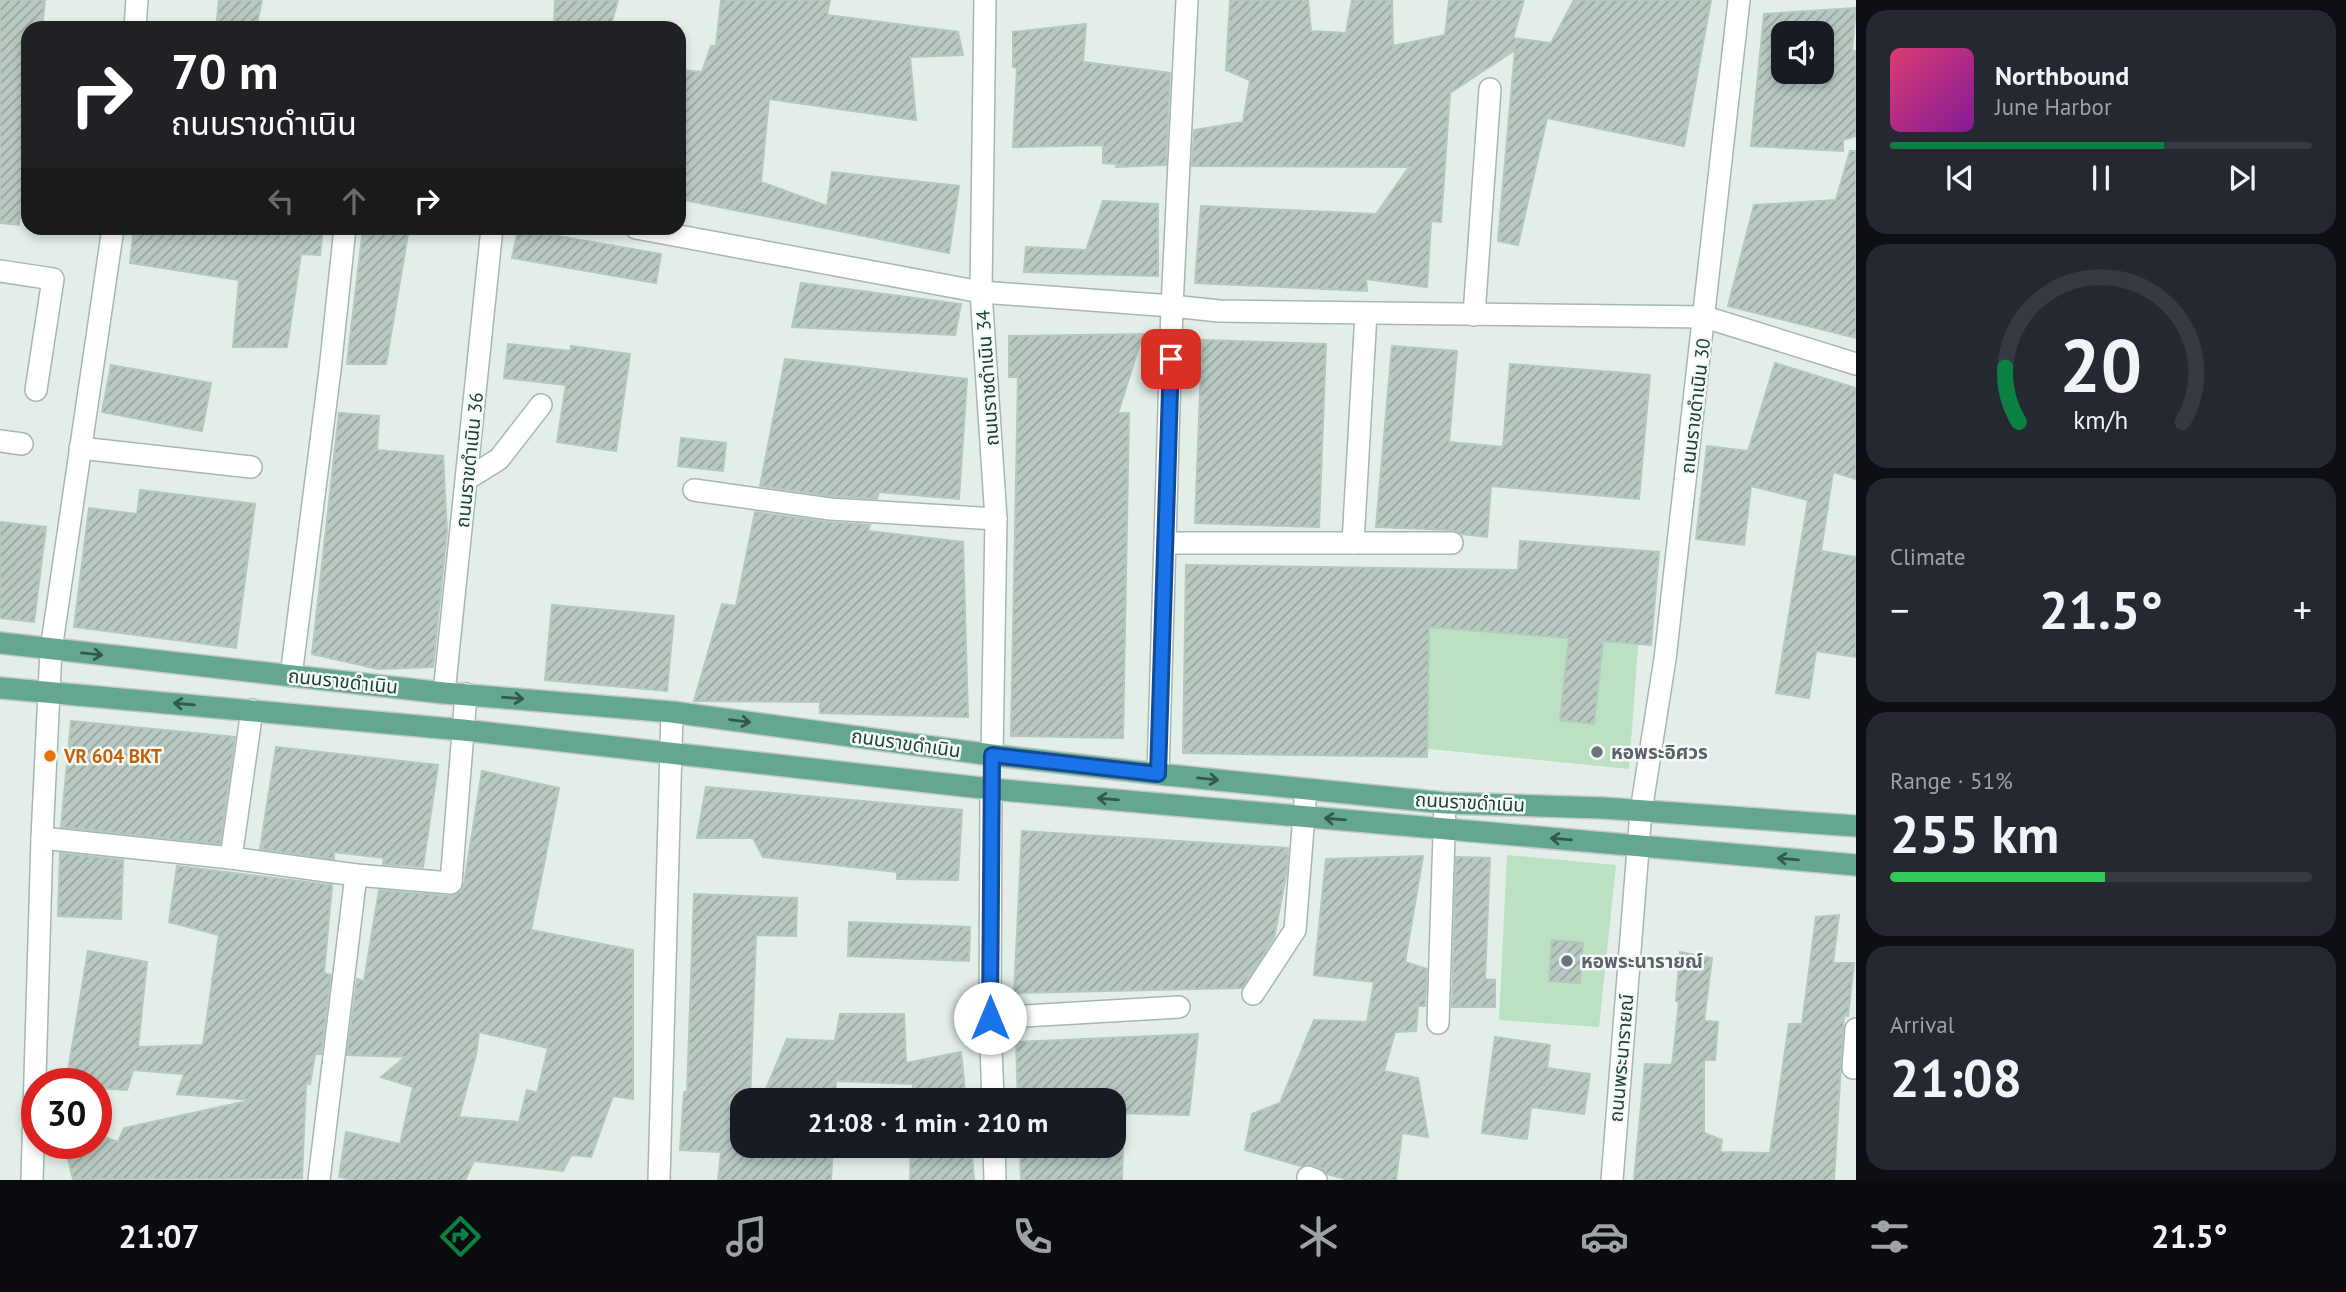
<!DOCTYPE html>
<meta charset="utf-8">
<style>
body{margin:0;font-family:"PT Sans","Noto Sans Thai",sans-serif;background:#242831;color:#f1f3f6;height:100vh;display:flex;flex-direction:column;font-size:26px;white-space:nowrap}
*{box-sizing:border-box;margin:0}
p{font-size:23px;color:#9ea1a6}
.icon{flex:none;width:38px;height:38px;fill:none;stroke:currentColor;stroke-width:2;stroke-linecap:round;stroke-linejoin:round}
.map{position:relative;flex:1;overflow:hidden}
.details{display:flex;flex-direction:column;gap:10px;padding:10px;background:#0d0f14;width:490px}
.details>*{flex:none}
.banner{position:absolute;left:21px;top:21px;width:665px;height:214px;border-radius:21px;box-shadow:0 4px 10px #0003;background:#202124;color:#fff;overflow:hidden}
.tools{position:absolute;left:1771px;top:21px;display:grid;gap:14px}
.tools a{display:grid;place-items:center;width:63px;height:63px;border-radius:14px;background:#171b24;box-shadow:0 4px 10px #0003;font-size:35px}
.speed{position:absolute;left:21px;top:1068px;display:flex;gap:14px;font-size:35px;font-weight:700;text-align:center}
.speed>*{display:grid;place-content:center;width:91px;height:91px;border-radius:50%;background:#171b24;box-shadow:0 4px 10px #0003;line-height:1}
.speed .limit{border:10px solid #d22;background:#fff;color:#111}
.pin{position:absolute;display:grid;place-items:center;width:60px;height:60px;color:#fff;margin:-30px;border-radius:14px;box-shadow:0 4px 10px #0006}
.me{position:absolute;width:77px;margin:-38px;rotate:0deg;stroke-linejoin:round;filter:drop-shadow(0 0 5px #0008)}
.turn{display:flex;align-items:center;gap:24px;height:147px;padding:0 35px;font-size:32px}
.turn .icon{width:91px;height:91px;stroke-width:2.5}
.turn b{display:block;font-size:49px;line-height:60px}
.lanes{display:flex;align-items:center;height:66px;padding:0 35px;background:#0003;justify-content:center;gap:35px;direction:ltr}
.lanes .off{opacity:.35}
.big{font-size:52px;font-weight:700;line-height:1.1}
.details .widget{flex:1;display:flex;flex-direction:column;justify-content:center;gap:10px;min-width:0;padding:0 24px;border-radius:21px;background:#242831}
.details .dial{align-items:center;gap:0}
.dial svg{height:182px;overflow:visible;fill:none;stroke:#363941;stroke-width:7;stroke-linecap:round;text-anchor:middle}
.dial text{fill:#f1f3f6;stroke:none}
.song{display:flex;align-items:center;gap:21px}
.cover{width:84px;height:84px;border-radius:10px;background:linear-gradient(135deg,hsl(340 70% 55%),hsl(290 70% 35%))}
.played{height:7px;border-radius:4px;background:linear-gradient(90deg,#0b8043 65%,#363941 65%)}
.keys{display:flex;justify-content:space-around;direction:ltr}
.heat{display:flex;justify-content:space-between;align-items:center;font-size:38px;direction:ltr}
.charge{height:10px;border-radius:5px;background:linear-gradient(90deg,#34c759 51%,#363941 0)}
.trip{position:absolute;left:730px;top:1088px;width:396px;height:70px;border-radius:21px;background:#171b24;box-shadow:0 4px 10px #0003;font-weight:700;line-height:70px;text-align:center}
.tabs{display:flex;height:112px;justify-content:space-around;align-items:center;background:#090b0e;color:#9ea1a6}
.tabs .icon{width:49px;height:49px}
.tabs .current{color:#0b8043}
.tabs b{font-size:32px;color:#f1f3f6}
main{display:flex;flex:1;min-height:0}
.map>svg:first-child{display:block}
.green{fill:#bbe0c2}
.building{fill:url(#building-hatch);stroke:#b5c8be;stroke-width:2;fill-rule:evenodd}
.lines{fill:none;stroke-linecap:round;stroke-linejoin:round}
.minor-casing{stroke:#a5b7af;stroke-width:24}
.major-casing{stroke:#c1cac7;stroke-width:24}
.minor{stroke:#fff;stroke-width:21}
.major{stroke:#65a690;stroke-width:21}
.oneway{stroke:#325a4c}
.route-casing{stroke:#114b97;stroke-width:18}
.route{stroke:#1a73e8;stroke-width:12}
.worship-dot{fill:#6b7280;stroke:#f4faf6;stroke-width:2.5}
.food-dot{fill:#e8710a;stroke:#f4faf6;stroke-width:2.5}
.labels{text-anchor:middle;dominant-baseline:central;stroke-width:5;stroke-linejoin:round;paint-order:stroke}
.street-label{font-size:19px;fill:#214136;stroke:#f4faf6}
.worship-label{font-size:19px;font-weight:bold;fill:#5b616d;stroke:#f4faf6;text-anchor:start}
.food-label{font-size:19px;font-weight:bold;fill:#c56008;stroke:#f4faf6;text-anchor:start}
</style>
<main>
<div class="map">
<svg width="1856" height="1180" viewBox="0 0 1856 1180">
<defs>
<pattern id="building-hatch" width="6" height="6" patternUnits="userSpaceOnUse" patternTransform="scale(1.75)"><rect width="6" height="6" fill="#b8c9c1"/><path d="M-1 1l2-2M0 6l6-6M5 7l2-2" fill="none" stroke="#95a59e"/></pattern>
</defs>
<rect width="100%" height="100%" fill="#e3eee8"/>
<g class="green">
<path d="M1421 616 1639 633 1629 769 1410 747Z"/>
<path d="M1507 855 1616 865 1599 1027 1499 1020Z"/>
</g>
<g class="building">
<path d="M0 0H45L42 28H28V148L19 225 0 223Z"/>
<path d="M219 0H262L256 28H216Z"/>
<path d="M555 0H618L610 28H554Z"/>
<path d="M721 0H830L827 15 958 32 963 55 910 57 916 120 769 99 761 182 827 206 832 172 959 186 949 253 679 199V70L702 72 711 46H716Z"/>
<path d="M1230 0H1308L1311 31 1346 33 1352 0H1392L1393 46 1445 35 1449 0H1524L1513 38 1551 43 1574 0H1711L1684 146 1547 118 1518 245 1498 241 1515 50 1450 93 1441 222 1431 221 1427 287 1366 279 1367 291 1195 283 1201 206 1376 214 1409 167 1192 166 1194 130 1243 122 1250 80 1226 70Z"/>
<path d="M1856 8 1852 51H1856V136L1843 140V151L1751 146 1764 14ZM1783 33H1822V72H1783Z"/>
<path d="M1086 24 1083 62 1170 73 1166 165 1116 167 1117 164 1103 163V145L1013 147 1017 68 1013 67V32Z"/>
<path d="M1850 151H1856V338L1728 306 1754 205 1836 200Z"/>
<path d="M1103 201 1158 204V276L1024 272 1026 247 1086 250Z"/>
<path d="M134 228H323L320 255 301 254 287 347H233L239 280 130 263Z"/>
<path d="M363 228H409L386 364H347Z"/>
<path d="M518 229 661 254 656 283 512 258Z"/>
<path d="M801 283 961 304 955 335 792 327Z"/>
<path d="M1143 334 1118 413H1129L1123 738 1011 736 1018 377H1009V336Z"/>
<path d="M1202 340 1326 344 1319 527 1195 523Z"/>
<path d="M508 344 571 351V346L630 354 616 451 557 442 566 385 504 378Z"/>
<path d="M1392 346 1457 351 1449 442 1503 447 1510 364 1650 375 1639 499 1491 486 1487 537 1462 534 1452 530 1376 527Z"/>
<path d="M785 359 967 379 959 499 879 492 877 499 831 496 760 486Z"/>
<path d="M1775 363 1856 388V479L1833 472 1821 551 1856 557V657L1816 651 1809 698 1776 693 1808 500 1751 486 1744 545 1696 539 1707 446 1748 451Z"/>
<path d="M111 365 211 383 202 431 102 412Z"/>
<path d="M339 413 379 416 377 450 443 456 447 531 433 667 378 669 312 654Z"/>
<path d="M681 438 726 443 723 471 678 466Z"/>
<path d="M140 490 255 504 236 648 74 627 89 508 137 514Z"/>
<path d="M755 512 828 522 870 525 868 531 963 542 968 717 820 713V702L694 701 722 604 736 606Z"/>
<path d="M0 522 46 527 34 622 0 618Z"/>
<path d="M1520 541 1659 552 1651 645 1603 641 1594 724 1560 720 1569 638 1429 627 1427 757 1183 753 1186 565 1518 570Z"/>
<path d="M552 605 674 616 667 691 545 680Z"/>
<path d="M71 721 235 737 220 844 61 827Z"/>
<path d="M276 747 438 765 423 867 383 864 384 858 334 852V859L260 849Z"/>
<path d="M482 771 559 788 531 930 633 950V1099L613 1096 591 1157 571 1155 563 1171 474 1161 465 1180H356L339 1177 346 1132 400 1144 413 1087 381 1077 405 1057 347 1055 357 979 364 981 379 890 450 896 461 892 464 884ZM479 1032 548 1048 537 1093 527 1090 519 1122 459 1117 476 1055Z"/>
<path d="M706 787 962 810 958 880 897 879V872L763 857 753 838H697Z"/>
<path d="M1022 831 1288 848 1287 870 1274 938 1242 988 1014 993Z"/>
<path d="M60 853 123 860 121 919 58 916Z"/>
<path d="M1423 856 1405 962 1427 969 1425 1006H1418L1416 1031 1395 1032 1384 1071 1418 1078 1428 1137 1402 1133 1396 1180H1349L1327 1174 1321 1168 1313 1165 1301 1166 1245 1150 1252 1114 1280 1103 1314 1020 1367 1022 1374 982 1314 975 1326 859Z"/>
<path d="M1456 857 1490 858 1485 979 1495 980V1007H1452Z"/>
<path d="M177 866 332 885 324 973 331 975 321 1054H315L310 1084 306 1083 302 1178 73 1179 64 1143H96V1134L118 1142 124 1128 252 1100 177 1094 184 1074 133 1070 127 1090 96 1088V1083H66L88 951 147 962 138 1047 203 1045 219 935 169 922Z"/>
<path d="M694 894 797 898 796 936 756 935 750 1101H742V1146H833L831 1180H718L721 1152 680 1150 684 1092H687Z"/>
<path d="M1839 915 1833 963H1854L1848 1016 1844 1015 1834 1180H1634L1645 1064 1672 1065 1679 1002 1676 1001 1680 952 1712 958 1704 1021 1718 1022 1715 1060H1704V1133L1722 1140 1720 1152 1770 1153 1789 1024H1802L1816 917Z"/>
<path d="M849 922 970 927 969 961 848 956Z"/>
<path d="M1552 940 1583 943 1580 983 1549 981Z"/>
<path d="M840 1014H904L906 1063 961 1052 966 1101H913V1084L836 1081 835 1101H761L787 1039 835 1041Z"/>
<path d="M1198 1034 1189 1115 1113 1113V1101H1018L1016 1042Z"/>
<path d="M1495 1037 1550 1045 1547 1068 1590 1074 1584 1114 1531 1107 1527 1139 1482 1133Z"/>
<path d="M911 1146H971L974 1180H910Z"/>
<path d="M1020 1146H1123L1122 1180H1021Z"/>
</g>
<g class="lines">
<defs>
<g id="minor">
<path d="M985 0 981 292 996 519 992 755"/>
<path d="M135 28 137 0"/>
<path d="M636 228 981 292 1172 306 1219 311 1705 317 1856 364"/>
<path d="M0 271 53 279 36 390"/>
<path d="M1474 315 1490 89"/>
<path d="M0 441 22 444"/>
<path d="M80 448 251 467"/>
<path d="M467 479 499 459 541 405"/>
<path d="M694 490 830 509 996 519"/>
<path d="M1165 543H1452"/>
<path d="M1353 543 1366 313"/>
<path d="M291 676 330 370 345 228"/>
<path d="M444 693 492 228"/>
<path d="M1158 774 1172 306 1187 0"/>
<path d="M991 789 990 1018 993 1101"/>
<path d="M42 838 231 858 356 875 319 1180"/>
<path d="M231 858 252 710"/>
<path d="M356 875 451 883 466 694"/>
<path d="M1253 994 1295 930 1306 789"/>
<path d="M990 1018 1179 1007"/>
<path d="M1438 1023 1445 803"/>
<path d="M1853 1068 1856 1029"/>
<path d="M994 1146 995 1180"/>
<path d="M1308 1177 1316 1180"/>
<path d="M32 1180 42 838 51 650 113 228"/>
<path d="M659 1180 672 712"/>
<path d="M1612 1180 1641 811 1665 659 1739 0"/>
</g>
<g id="major">
<path d="M0 643 444 693 672 712 992 755 1158 774 1445 803 1603 808 1856 826"/>
<path d="M0 688 463 730 991 789 1856 865"/>
</g>
</defs>
<use href="#minor" class="minor-casing"/>
<use href="#major" class="major-casing"/>
<use href="#minor" class="minor"/>
<use href="#major" class="major"/>
</g>
<defs><path id="oneway-shaft" d="M-6 0H5M1.5-3L5.5 0L1.5 3" fill="none" stroke-width="1.6" stroke-linecap="round" stroke-linejoin="round" transform="scale(1.75)"/></defs>
<g class="oneway">
<use href="#oneway-shaft" transform="translate(92 654) rotate(6)"/>
<use href="#oneway-shaft" transform="translate(513 698) rotate(5)"/>
<use href="#oneway-shaft" transform="translate(184 704) rotate(-175)"/>
<use href="#oneway-shaft" transform="translate(740 721) rotate(8)"/>
<use href="#oneway-shaft" transform="translate(1208 779) rotate(6)"/>
<use href="#oneway-shaft" transform="translate(1108 799) rotate(-175)"/>
<use href="#oneway-shaft" transform="translate(1335 819) rotate(-175)"/>
<use href="#oneway-shaft" transform="translate(1561 839) rotate(-175)"/>
<use href="#oneway-shaft" transform="translate(1788 859) rotate(-175)"/>
</g>
<g class="lines">
<defs>
<path id="route" d="M990 1018 992 755 1158 774 1171 359"/>
</defs>
<use href="#route" class="route-casing"/>
<use href="#route" class="route"/>
</g>
<g class="worship-dot">
<circle cx="1597" cy="752" r="7"/>
<circle cx="1567" cy="961" r="7"/>
</g>
<circle class="food-dot" cx="50" cy="756" r="7"/>
<g class="labels">
<g class="street-label">
<text transform="translate(987 378) rotate(-94)">ถนนราชดำเนิน 34</text>
<text transform="translate(1695 406) rotate(-83)">ถนนราขดำเนิน 30</text>
<text transform="translate(469 460) rotate(-84)">ถนนราขดำเนิน 36</text>
<text transform="translate(343 681) rotate(6)">ถนนราขดำเนิน</text>
<text transform="translate(906 743) rotate(8)">ถนนราขดำเนิน</text>
<text transform="translate(1470 802) rotate(3)">ถนนราขดำเนิน</text>
<text transform="translate(1621 1058) rotate(-85)">ถนนพระนารายณ์</text>
</g>
<g class="worship-label">
<text x="1611" y="752">หอพระอิศวร</text>
<text x="1581" y="961">หอพระนารายณ์</text>
</g>
<g class="food-label">
<text x="64" y="756">VR 604 BKT</text>
</g>
</g>
</svg>
<div class="tools">
<a><svg class="icon" aria-label="sound" viewBox="0 0 24 24"><path d="M4 9h4l5-4v14l-5-4H4zM17 9q2 3 0 6"/></svg></a>
</div>
<div class="speed"><div class="limit">30</div></div>
<div class="pin" style="left:1171px;top:359px;background:#d93025"><svg class="icon" aria-label="arrive" viewBox="0 0 24 24"><path d="M6 21V4h12l-3 4 3 4H6"/></svg></div>
<svg class="me" style="left:990px;top:1018px" viewBox="-20 -20 40 40"><circle r="19" fill="#fff"/><path d="M0-13L10 11 0 6-10 11z" fill="#1a73e8"/></svg>
<div class="trip">21:08 · 1 min · 210 m</div>
<div class="banner">
<div class="turn"><svg class="icon" aria-label="right" viewBox="0 0 24 24"><path d="M7 20v-9h11M14 6l5 5-5 5"/></svg><div><b>70 m</b>ถนนราขดำเนิน</div></div>
<div class="lanes"><svg class="icon off" aria-label="left" viewBox="0 0 24 24"><path d="M17 20v-9H6M10 6l-5 5 5 5"/></svg><svg class="icon off" aria-label="ahead" viewBox="0 0 24 24"><path d="M12 20V5M6 11l6-6 6 6"/></svg><svg class="icon" aria-label="right" viewBox="0 0 24 24"><path d="M7 20v-9h11M14 6l5 5-5 5"/></svg></div>
</div>
</div>
<section class="details">
<div class="widget">
<div class="song"><i class="cover"></i><div><b>Northbound</b><p>June Harbor</p></div></div>
<div class="played"></div>
<div class="keys"><svg class="icon" aria-label="previous" viewBox="0 0 24 24"><path d="M18 5L8 12l10 7zM5 5v14"/></svg><svg class="icon" aria-label="pause" viewBox="0 0 24 24"><path d="M8 5v14M16 5v14"/></svg><svg class="icon" aria-label="next" viewBox="0 0 24 24"><path d="M6 5l10 7-10 7zM19 5v14"/></svg></div>
</div>
<div class="widget dial"><svg viewBox="0 0 100 80">
<path d="M14 69A42 42 0 1 1 86 69"/>
<path d="M14 69A42 42 0 0 1 8 45" stroke="#0b8043"/>
<text x="50" y="56" font-size="32" font-weight="700">20</text>
<text x="50" y="72" font-size="11">km/h</text>
</svg></div>
<div class="widget"><p>Climate</p>
<div class="heat"><a>−</a><b class="big">21.5°</b><a>+</a></div>
</div>
<div class="widget"><p>Range · 51%</p><b class="big">255 km</b><div class="charge"></div></div>
<div class="widget"><p>Arrival</p><b class="big">21:08</b></div>
</section>
</main>
<nav class="tabs">
<b>21:07</b>
<svg class="icon current" aria-label="directions" viewBox="0 0 24 24"><path d="M12 3l9 9-9 9-9-9zM9 14v-3h6M13 9l2 2-2 2"/></svg>
<svg class="icon" aria-label="music" viewBox="0 0 24 24"><path d="M9 18V5l10-2v13"/><circle cx="6" cy="18" r="3"/><circle cx="16" cy="16" r="3"/></svg>
<svg class="icon" aria-label="phone" viewBox="0 0 24 24"><path d="M5 4h4l2 5-3 2q2 4 5 5l2-3 5 2v4C11 20 4 13 5 4z"/></svg>
<svg class="icon" aria-label="climate" viewBox="0 0 24 24"><path d="M12 3v18M4 7l16 10M4 17L20 7"/></svg>
<svg class="icon" aria-label="car" viewBox="0 0 24 24"><path d="M5 17H2v-5l4-1 3-4h7l3 4 3 1v5h-3M9 17h6M6 11h13"/><circle cx="7" cy="17" r="2"/><circle cx="17" cy="17" r="2"/></svg>
<svg class="icon" aria-label="filters" viewBox="0 0 24 24"><path d="M4 7h16M4 17h16"/><circle cx="9" cy="7" r="2"/><circle cx="15" cy="17" r="2"/></svg>
<b>21.5°</b>
</nav>
